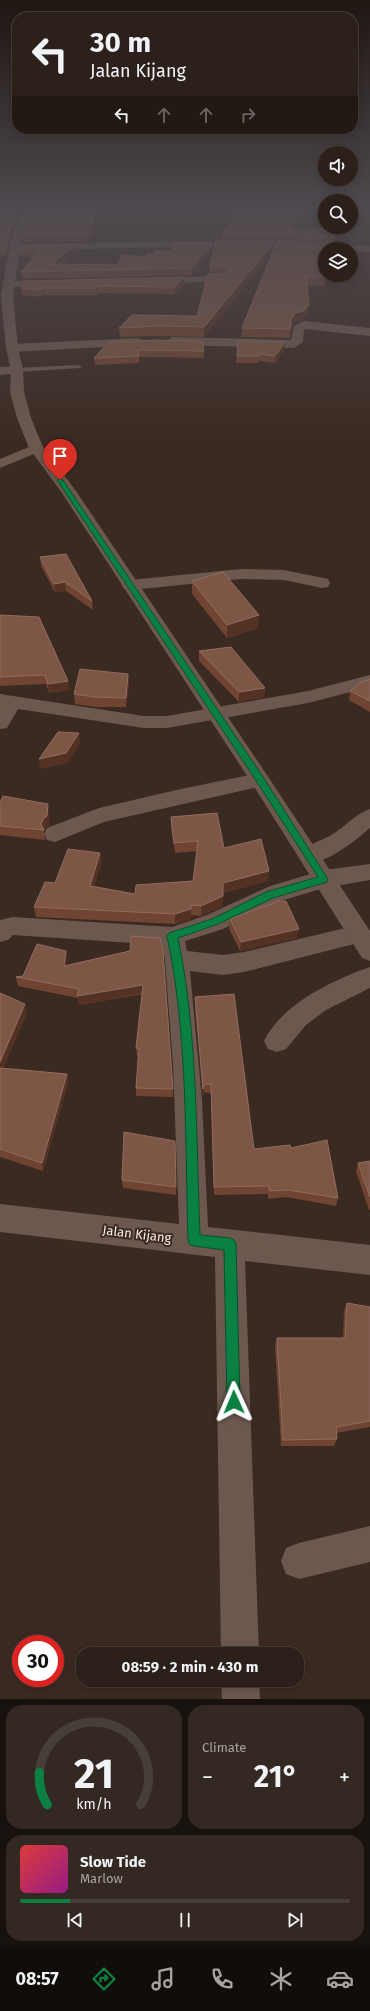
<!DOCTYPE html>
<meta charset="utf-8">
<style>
body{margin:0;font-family:"Fira Sans",sans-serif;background:#342823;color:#f1f3f6;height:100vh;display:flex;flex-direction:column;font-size:15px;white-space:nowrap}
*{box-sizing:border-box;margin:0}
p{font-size:13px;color:#a6a3a2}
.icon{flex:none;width:22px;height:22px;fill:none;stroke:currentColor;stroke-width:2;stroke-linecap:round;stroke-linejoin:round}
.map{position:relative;height:1699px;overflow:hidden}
.panel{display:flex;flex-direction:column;gap:6px;padding:6px;background:#18120e;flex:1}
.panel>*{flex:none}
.guide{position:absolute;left:12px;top:12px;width:346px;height:122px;border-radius:16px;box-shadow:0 2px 10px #0003,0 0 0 1px #483e39;background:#2c201a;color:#f1f3f6;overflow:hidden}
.tools{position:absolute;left:318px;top:146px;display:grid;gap:8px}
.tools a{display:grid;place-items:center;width:40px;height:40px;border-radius:50%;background:#2c201a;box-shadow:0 2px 10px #0003,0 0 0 1px #483e39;font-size:20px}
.speed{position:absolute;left:12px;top:1635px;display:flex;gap:8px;font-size:20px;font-weight:700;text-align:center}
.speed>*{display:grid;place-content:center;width:52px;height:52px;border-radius:50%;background:#2c201a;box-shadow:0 2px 10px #0003,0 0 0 1px #483e39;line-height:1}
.speed .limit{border:6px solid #d22;background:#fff;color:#111}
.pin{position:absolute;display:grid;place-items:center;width:34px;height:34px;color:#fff;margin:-41px -17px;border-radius:50% 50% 50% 0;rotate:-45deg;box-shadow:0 0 4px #0007}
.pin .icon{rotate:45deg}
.me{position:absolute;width:44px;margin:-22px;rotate:359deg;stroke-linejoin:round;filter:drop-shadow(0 0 3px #0008)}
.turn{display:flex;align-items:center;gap:14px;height:84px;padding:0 12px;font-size:18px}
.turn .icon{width:52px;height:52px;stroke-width:2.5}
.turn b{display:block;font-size:28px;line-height:34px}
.lanes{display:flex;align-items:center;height:38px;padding:0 12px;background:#0003;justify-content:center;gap:20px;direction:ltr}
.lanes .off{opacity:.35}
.big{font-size:30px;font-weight:700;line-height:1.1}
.panel .widget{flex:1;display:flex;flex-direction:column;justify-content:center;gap:6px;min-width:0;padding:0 14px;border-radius:16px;background:#342823}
.panel .dial{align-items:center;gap:0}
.dial svg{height:104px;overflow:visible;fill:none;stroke:#483e39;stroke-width:7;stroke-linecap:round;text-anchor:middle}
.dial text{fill:#f1f3f6;stroke:none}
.song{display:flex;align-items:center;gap:12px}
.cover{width:48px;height:48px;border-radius:6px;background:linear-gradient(135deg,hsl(0 70% 55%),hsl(310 70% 35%))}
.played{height:4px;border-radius:2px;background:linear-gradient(90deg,#0b8043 15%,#483e39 15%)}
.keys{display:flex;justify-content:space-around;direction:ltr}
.heat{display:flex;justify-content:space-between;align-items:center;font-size:22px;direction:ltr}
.panel .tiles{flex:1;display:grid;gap:6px;grid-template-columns:1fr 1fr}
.widget:last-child{grid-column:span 2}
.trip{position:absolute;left:76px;top:1647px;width:228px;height:40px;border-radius:16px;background:#2c201a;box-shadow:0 2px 10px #0003,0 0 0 1px #483e39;font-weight:700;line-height:40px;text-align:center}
.tab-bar{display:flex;height:64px;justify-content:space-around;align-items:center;background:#120d0a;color:#a6a3a2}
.tab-bar .icon{width:28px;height:28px}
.tab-bar .selected{color:#0b8043}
.tab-bar b{font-size:18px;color:#f1f3f6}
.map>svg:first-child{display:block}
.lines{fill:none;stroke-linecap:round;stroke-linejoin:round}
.service{fill:#6c584f;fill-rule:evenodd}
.minor{fill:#6c584f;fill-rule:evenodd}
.tertiary{fill:#6c584f;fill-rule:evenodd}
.wall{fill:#6f4432}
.shaded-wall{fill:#543223}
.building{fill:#7e5645;stroke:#906d5e}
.route{fill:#0b8043;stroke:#07532c}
.labels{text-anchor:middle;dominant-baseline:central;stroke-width:4;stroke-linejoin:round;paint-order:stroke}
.near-street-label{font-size:13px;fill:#f6eae5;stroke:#3b2a22}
</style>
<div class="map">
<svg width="370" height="1699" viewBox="0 0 370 1699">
<rect width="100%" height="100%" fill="#3b2a22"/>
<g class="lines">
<path class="service" d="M78 365 82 367 80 368 17 372 13 370 17 368Z"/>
<g class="minor">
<path d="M0 206 28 207 33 210 28 213 0 212Z"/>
<path d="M268 206H278L277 222H269Z"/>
<path d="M204 241 208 242 209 244 208 246 46 250 41 247 46 244Z"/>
<path d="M244 241 370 246V252L351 251V249L325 250 240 246 239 244 240 242Z"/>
<path d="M222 276 228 279 226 281 153 284 147 281 153 278Z"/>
<path d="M55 280 59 281 61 283 59 285 8 287 2 284 8 281Z"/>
<path d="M304 321 370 328V336L306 329 304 330 303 342 294 348 172 345 166 341 172 337 291 340 294 326Z"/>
<path d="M138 338 144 342 142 345 12 352 6 348 12 344Z"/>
<path d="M17 366 22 367 23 370 22 373 0 375V367Z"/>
<path d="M36 444 41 445 43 448 41 451 0 468V459Z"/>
<path d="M241 569 284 570 328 579 330 583 328 587 322 588 284 580 241 579 130 590 124 589 122 585 124 581 130 580Z"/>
<path d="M370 675V687L308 703 167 728H144L18 709 7 728 0 729V694L144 716H167L308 691Z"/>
<path d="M260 773 267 775 270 780 267 785 104 822 55 842 47 840 44 834 47 828 99 808 181 789Z"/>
<path d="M370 809V828C355 841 322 868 302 862L299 856C305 844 322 841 333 834 346 826 355 814 370 809Z"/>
<path d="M370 864V880L324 888 277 902 223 929 185 941 187 951 223 955 244 952 358 925 366 927 370 934 366 941 358 943 244 972 223 975 190 971 202 1100 208 1227 370 1245V1275L245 1261 259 1654H221L215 1257 0 1232V1204L179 1224 173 1065 165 960 162 945 13 935 8 940 0 942V920L13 917 172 927 207 915 270 886 324 870Z"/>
<path d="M370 967V988L326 1010 306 1025 286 1049 277 1052 268 1049 264 1041C282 1004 333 980 370 967Z"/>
<path d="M370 1526V1562L299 1579 286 1574 281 1561 286 1548 299 1543Z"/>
<path d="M221 1680H259L260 1699H222Z"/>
</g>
<path class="tertiary" d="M24 206H34L21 239 13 296 18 348 23 370 24 392 31 418 43 447 76 491 267 775 370 931V961L362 958 253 785 62 493 29 448 17 418 10 392 11 370 6 348 1 296 11 239Z"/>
</g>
<g class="wall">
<path d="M32 206H115L114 208 96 206 91 238 87 241 22 242 21 236Z"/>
<path d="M279 206H309L291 229 334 238V242L325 249V275H342L341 278 327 277 324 286 307 285 308 313 303 320 295 322 291 329 290 338 241 337 242 328 327 243 221 240V234L268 218H278Z"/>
<path d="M0 207 18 208 19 214 10 238 6 256H0Z"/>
<path d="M274 242 273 251 204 337 157 336 120 337 119 328 197 316 210 274V266Z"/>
<path d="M213 243V250L191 275 22 279 21 272 35 257 20 256 19 250 76 244 77 251 61 265H117L154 254Z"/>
<path d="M184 284 175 294 98 293 97 295H43L41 297 22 295 21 288Z"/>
<path d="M109 342 204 351V358L139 357V363L95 365 94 358Z"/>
<path d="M285 342 284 349 275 363 259 361 258 363H236L237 356Z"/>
<path d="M40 557 92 601 93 610 66 591 55 592 41 566Z"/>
<path d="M192 581 258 628 227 638 192 594Z"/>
<path d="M0 615 68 681 69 690 49 693 46 684 0 686Z"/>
<path d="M199 651 265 688 264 697 239 702 199 661Z"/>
<path d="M128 674 129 683 126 707H95L75 704 74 694Z"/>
<path d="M370 679V712L349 700 350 691Z"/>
<path d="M0 803 49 813V826L46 827 44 831 45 840 0 835Z"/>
<path d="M171 817 224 848 268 881 223 893 222 906 201 916 191 915V919L175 924 36 917 34 907 55 883 100 853 101 864 94 886 135 894 193 881 197 851 175 853 171 827Z"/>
<path d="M230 919 297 938 240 951 229 929Z"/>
<path d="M66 951 67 960 66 966 130 951 173 1089V1097L136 1096V1088L138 1057 137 1056 136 1048 142 994 79 1005 78 998 18 986 16 977 23 976Z"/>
<path d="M0 993 27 1013 3 1068 67 1074 68 1083 43 1171 0 1157Z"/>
<path d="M195 997 254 1149 291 1148 338 1198 336 1206 286 1197 268 1199V1194L214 1195 211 1093 204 1092 203 1097 195 1006Z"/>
<path d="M175 1141 176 1195 123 1188 122 1180Z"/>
<path d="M370 1161V1210H369L356 1171 358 1163Z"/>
<path d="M347 1303 370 1307V1427L336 1433 337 1439 334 1446H281L275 1346 277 1338H343L344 1311Z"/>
</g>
<g class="shaded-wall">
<path d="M95 206H96L91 238 87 241V235Z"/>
<path d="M305 206H309L287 234V229Z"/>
<path d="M18 208 19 214 10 238 6 256V250L9 232Z"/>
<path d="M274 242 273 251 204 337V327Z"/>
<path d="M213 243V250L191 275V268Z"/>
<path d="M76 244 77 251 53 271 52 264Z"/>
<path d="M326 275H327V277L324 286Z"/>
<path d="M184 277V284L175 294V287Z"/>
<path d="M98 286V293L97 295 96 288Z"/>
<path d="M42 288 43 295 41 297V290Z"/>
<path d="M309 304 308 313 303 320 295 322 291 329 290 338 291 320 295 313Z"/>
<path d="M285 342 284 349 275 363V356Z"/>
<path d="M65 582 66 591 55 592 54 584Z"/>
<path d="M259 615 258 628 227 638V625Z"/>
<path d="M128 674 129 683 126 707V698Z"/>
<path d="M68 681 69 690 49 693 48 684Z"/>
<path d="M265 688 264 697 239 702V692Z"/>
<path d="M79 733 80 743 68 763 40 769 39 759Z"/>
<path d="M48 804 49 813V826L46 827 44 831 41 824Z"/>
<path d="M100 853 101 864 91 896 90 886Z"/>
<path d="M269 871 268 881 222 893 223 883Z"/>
<path d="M223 896 222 906 201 916V906Z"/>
<path d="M191 909V919L175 924V914Z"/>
<path d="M299 929 297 938 240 951 241 942Z"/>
<path d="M66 951 67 960 65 975 64 966Z"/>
<path d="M143 985V993L79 1005 77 996Z"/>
<path d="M25 1004 27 1013 0 1076V1062Z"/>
<path d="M67 1074 68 1083 43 1171 42 1163Z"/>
<path d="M205 1084 204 1092 203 1097V1089Z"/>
</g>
<g class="building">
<path d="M32 206H95L91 231 87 235 21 236Z"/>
<path d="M232 206H268V218H278L279 206H305L287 229H332L334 238 221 234 232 223Z"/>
<path d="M0 207 18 208 9 232 6 250H0Z"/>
<path d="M216 240 274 242 204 327 157 326 119 328 132 315 197 316 208 274H226L230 270 222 266H210Z"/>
<path d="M174 242 213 243 191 268 21 272 41 250H19L20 245 76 244 52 264 117 265 122 255 145 257 147 254H154L155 251H171Z"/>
<path d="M277 242 326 244 327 242H336L338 249H325V275H326L325 277 306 276 309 304 304 311 295 313 291 320 290 329 242 328Z"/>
<path d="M184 277 175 287 98 286 96 288H42L41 290 21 288 26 281Z"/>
<path d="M157 340 202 341 204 351 138 350 139 356 94 358 109 342Z"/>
<path d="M238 341 285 342 275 356 259 354V356H237Z"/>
<path d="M66 554 92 601 65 582 54 584 40 557Z"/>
<path d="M223 572 259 615 227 625 192 581Z"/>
<path d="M0 615 39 617 68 681 48 684 45 675 0 677Z"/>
<path d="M231 647 265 688 239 692 199 651Z"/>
<path d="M80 669 128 674 126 698 94 697 74 694Z"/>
<path d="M370 679V701L350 691 361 682Z"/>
<path d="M58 732 79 733 66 753 39 759Z"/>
<path d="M3 796 48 804 47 816 44 818 41 824 44 830 0 826V803Z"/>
<path d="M217 813 224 848 261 839 269 871 223 883V896L201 906 191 905V909L175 914 34 907 45 882 55 883 68 849 100 853 90 886 135 894 136 885 193 881 198 841 174 843 171 817Z"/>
<path d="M279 901H286L299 929 241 942 230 919Z"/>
<path d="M131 936 160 938 163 951 173 1089 136 1088 139 1048H136L143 985 77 996 79 989 16 977 23 976 37 944 66 951 64 966 130 951Z"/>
<path d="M0 993 25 1004 0 1062Z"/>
<path d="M234 994 254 1149 290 1145 291 1148 327 1140 338 1198 288 1190 269 1191V1186L214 1187 211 1084H205L203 1089 195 997Z"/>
<path d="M0 1068 67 1074 42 1163 0 1149Z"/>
<path d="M124 1132 175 1141 176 1187 122 1180Z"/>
<path d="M370 1161V1197L358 1163Z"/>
<path d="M347 1303 370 1307V1421L336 1427 337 1439 283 1440 277 1338H345Z"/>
</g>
<linearGradient id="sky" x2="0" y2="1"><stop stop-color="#201713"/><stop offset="0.47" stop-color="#4f4a4f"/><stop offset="1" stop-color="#4f4a4f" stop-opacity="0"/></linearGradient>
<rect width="370" height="443" fill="url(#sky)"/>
<path class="route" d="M58 479 63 480 263 777 328 879 327 882 273 898 218 924 178 938C198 1034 196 1137 200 1235L230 1238 234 1240 236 1244 240 1402 238 1407 234 1409 229 1407 227 1402 224 1250 194 1246 190 1245 188 1240C185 1139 188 1035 167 936L169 933 212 919 266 892 318 877 257 782 57 480Z"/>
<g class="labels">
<g class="near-street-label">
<text transform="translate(137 1234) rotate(7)">Jalan Kijang</text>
</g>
</g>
</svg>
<div class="tools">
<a><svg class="icon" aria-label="sound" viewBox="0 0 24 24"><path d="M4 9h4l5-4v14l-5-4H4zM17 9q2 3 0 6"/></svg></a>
<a><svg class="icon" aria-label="search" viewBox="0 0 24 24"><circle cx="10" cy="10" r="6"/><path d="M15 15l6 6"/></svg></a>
<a><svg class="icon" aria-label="layers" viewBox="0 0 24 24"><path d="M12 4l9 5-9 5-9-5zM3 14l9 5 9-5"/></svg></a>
</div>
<div class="speed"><div class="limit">30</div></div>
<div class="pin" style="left:60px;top:480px;background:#d93025"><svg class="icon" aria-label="arrive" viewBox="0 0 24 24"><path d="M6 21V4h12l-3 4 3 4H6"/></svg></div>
<svg class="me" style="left:234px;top:1402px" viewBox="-20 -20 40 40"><path d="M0-17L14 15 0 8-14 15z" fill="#0b8043" stroke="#fff" stroke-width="4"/></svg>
<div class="trip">08:59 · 2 min · 430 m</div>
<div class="guide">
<div class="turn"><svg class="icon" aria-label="left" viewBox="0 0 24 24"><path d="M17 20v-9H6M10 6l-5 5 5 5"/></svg><div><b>30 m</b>Jalan Kijang</div></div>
<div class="lanes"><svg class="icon" aria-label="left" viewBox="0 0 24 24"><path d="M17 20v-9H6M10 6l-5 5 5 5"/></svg><svg class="icon off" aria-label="ahead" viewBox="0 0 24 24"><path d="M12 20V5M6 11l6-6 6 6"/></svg><svg class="icon off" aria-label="ahead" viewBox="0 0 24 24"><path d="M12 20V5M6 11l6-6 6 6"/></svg><svg class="icon off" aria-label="right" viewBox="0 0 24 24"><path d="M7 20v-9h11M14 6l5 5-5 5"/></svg></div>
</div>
</div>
<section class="panel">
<div class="tiles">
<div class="widget dial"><svg viewBox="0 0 100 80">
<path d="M14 69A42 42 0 1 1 86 69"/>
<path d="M14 69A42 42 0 0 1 8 44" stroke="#0b8043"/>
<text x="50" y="56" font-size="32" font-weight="700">21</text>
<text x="50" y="72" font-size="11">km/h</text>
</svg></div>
<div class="widget"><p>Climate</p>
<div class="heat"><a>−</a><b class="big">21°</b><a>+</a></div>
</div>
<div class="widget">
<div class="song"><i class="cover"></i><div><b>Slow Tide</b><p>Marlow</p></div></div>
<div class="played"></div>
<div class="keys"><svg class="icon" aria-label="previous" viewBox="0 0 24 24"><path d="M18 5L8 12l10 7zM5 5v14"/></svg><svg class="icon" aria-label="pause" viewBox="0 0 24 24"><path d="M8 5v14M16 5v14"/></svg><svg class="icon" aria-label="next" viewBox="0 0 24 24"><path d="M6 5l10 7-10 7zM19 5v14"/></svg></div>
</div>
</div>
</section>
<nav class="tab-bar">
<b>08:57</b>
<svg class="icon selected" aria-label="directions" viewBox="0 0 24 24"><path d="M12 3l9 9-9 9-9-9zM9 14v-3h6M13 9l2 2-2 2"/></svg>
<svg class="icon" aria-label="music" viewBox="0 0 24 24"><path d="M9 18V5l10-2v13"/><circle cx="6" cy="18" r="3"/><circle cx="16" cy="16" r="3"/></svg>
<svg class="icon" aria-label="phone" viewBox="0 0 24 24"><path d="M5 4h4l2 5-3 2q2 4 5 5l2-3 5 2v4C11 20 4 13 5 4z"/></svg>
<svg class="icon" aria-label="climate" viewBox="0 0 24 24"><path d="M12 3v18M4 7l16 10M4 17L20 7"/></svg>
<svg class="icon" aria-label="car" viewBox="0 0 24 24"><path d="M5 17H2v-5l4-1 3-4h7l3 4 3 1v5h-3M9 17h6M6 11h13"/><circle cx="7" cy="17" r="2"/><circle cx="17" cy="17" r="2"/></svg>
</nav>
